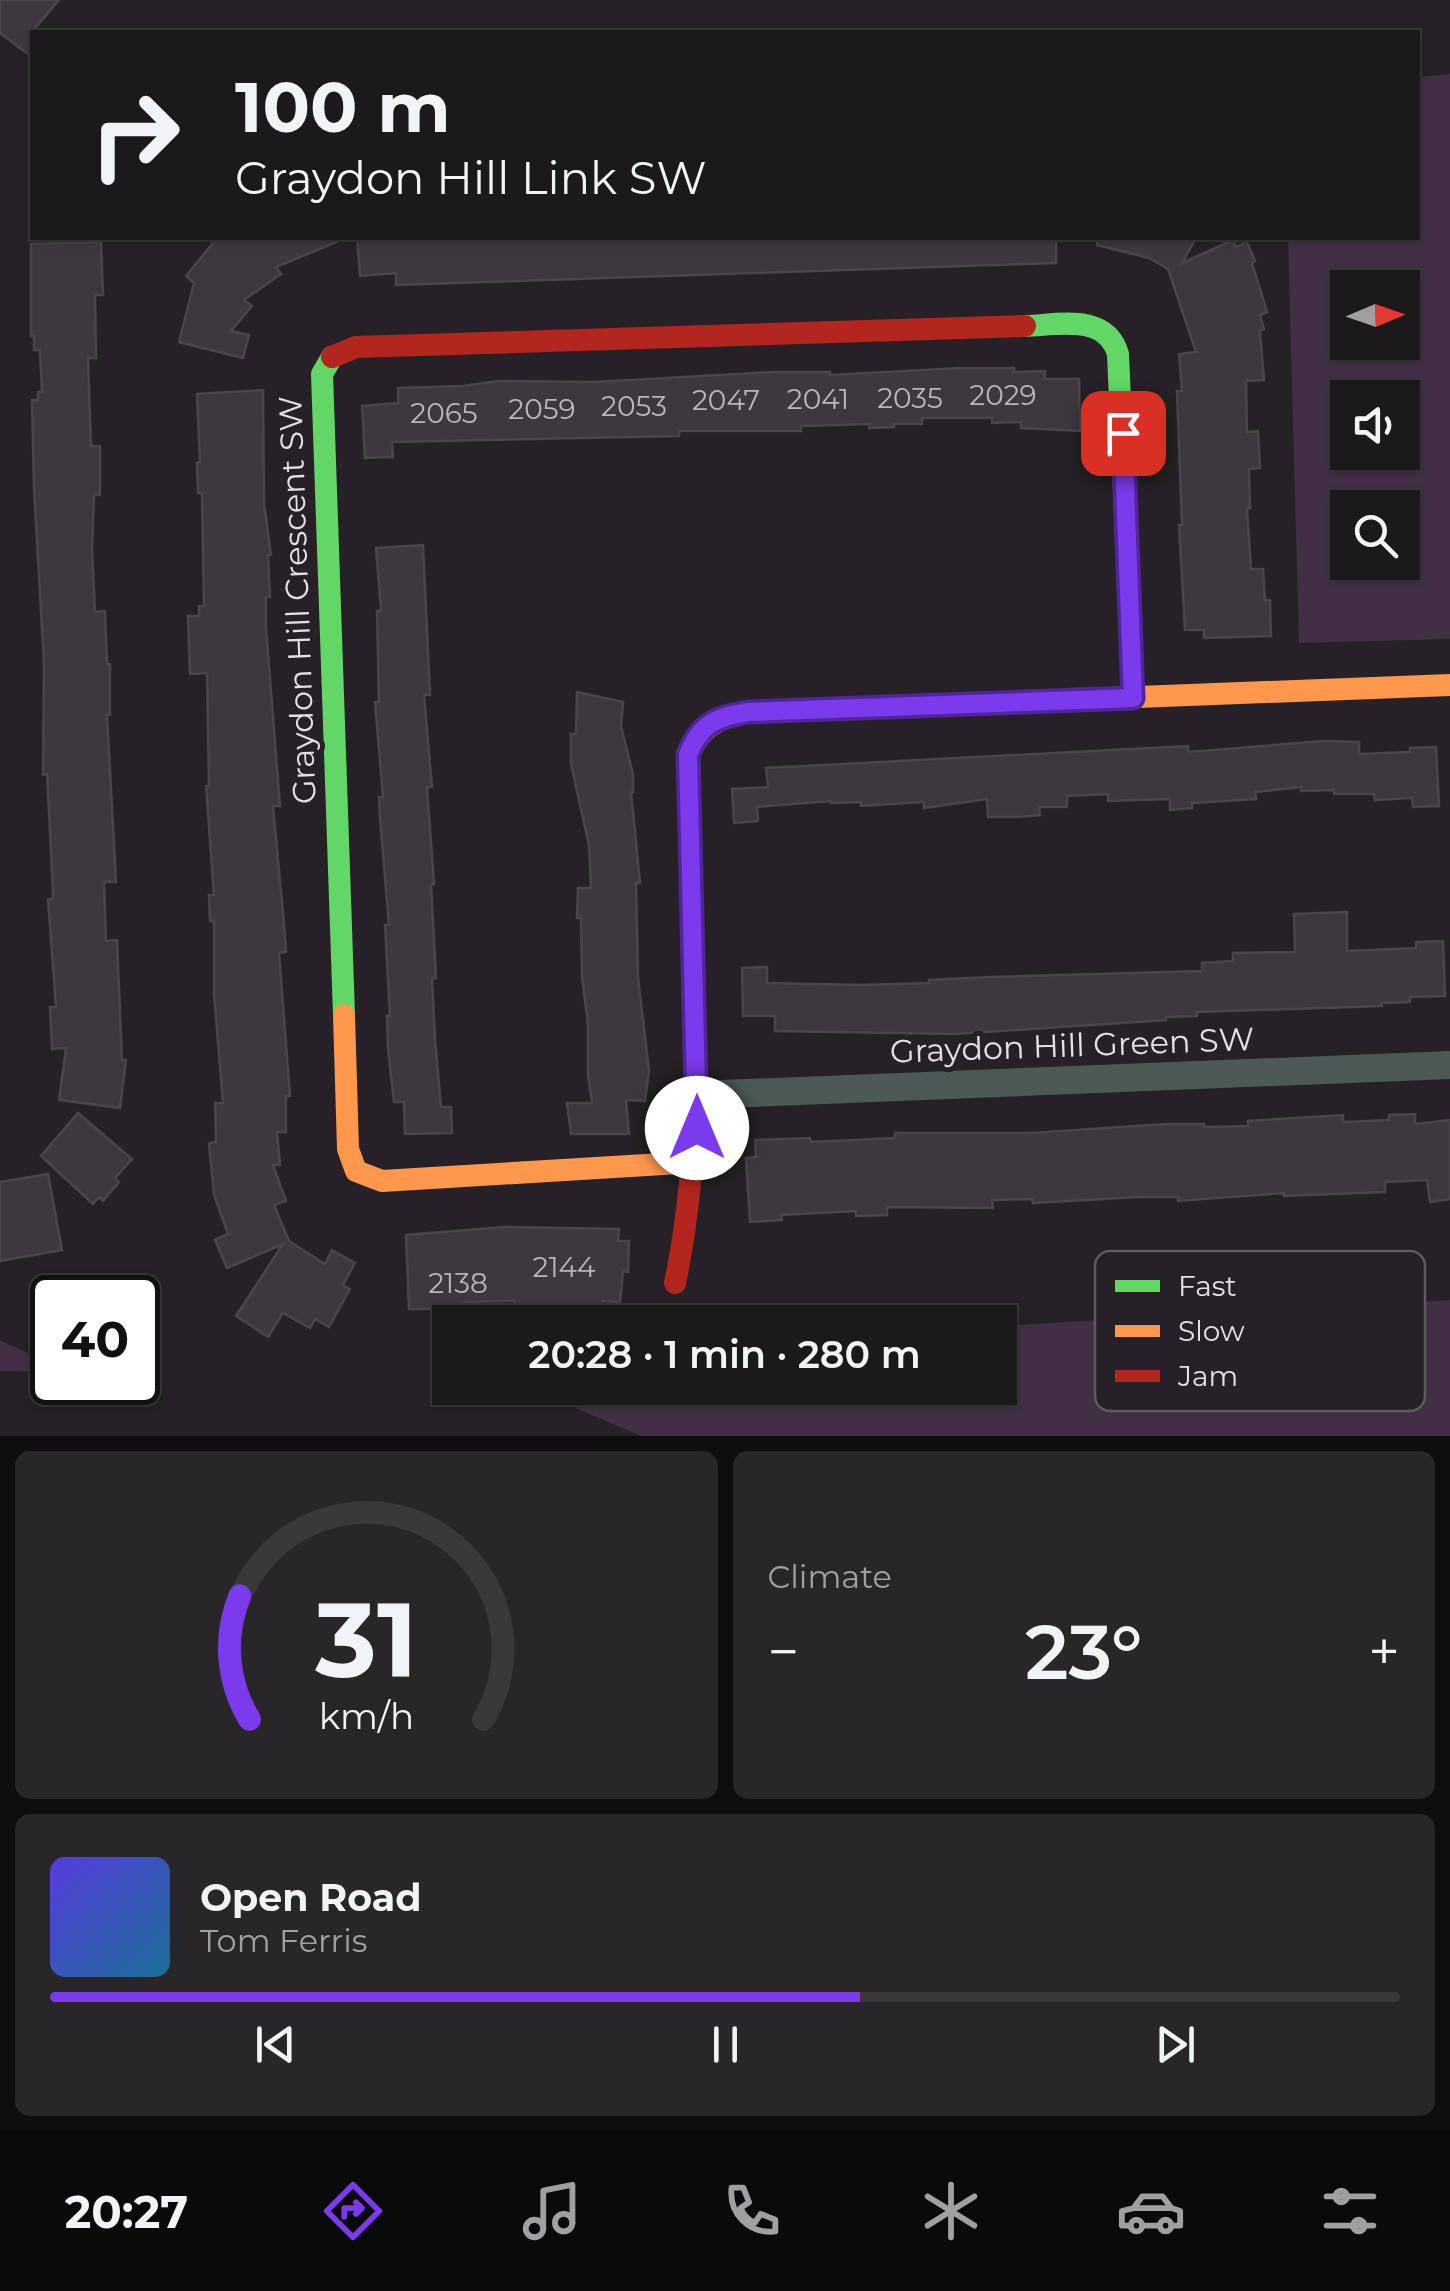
<!DOCTYPE html>
<meta charset="utf-8">
<style>
body{margin:0;font-family:Montserrat,sans-serif;background:#292629;color:#f1f3f6;height:100vh;display:flex;flex-direction:column;font-size:38px;white-space:nowrap}
*{box-sizing:border-box;margin:0}
p{font-size:32px;color:#a0a0a3}
.icon{flex:none;width:55px;height:55px;fill:none;stroke:currentColor;stroke-width:2;stroke-linecap:round;stroke-linejoin:round}
.map{position:relative;height:1436px;overflow:hidden}
.details{display:flex;flex-direction:column;gap:15px;padding:15px;background:#0f0e0f;flex:1}
.details>*{flex:none}
.top-card{position:absolute;left:30px;top:30px;width:1390px;height:210px;border-radius:0px;box-shadow:0 2px 8px #0004,0 0 0 2px #3a383b;background:#1c191c;color:#f1f3f6;overflow:hidden}
.needle{width:65px;rotate:88deg}
.tools{position:absolute;left:1330px;top:270px;display:grid;gap:20px}
.tools a{display:grid;place-items:center;width:90px;height:90px;border-radius:0px;background:#1c191c;box-shadow:0 2px 8px #0004,0 0 0 2px #3a383b;font-size:50px}
.speed{position:absolute;left:30px;top:1275px;display:flex;gap:20px;font-size:50px;font-weight:700;text-align:center}
.speed>*{display:grid;place-content:center;width:130px;height:130px;border-radius:50%;background:#1c191c;box-shadow:0 2px 8px #0004,0 0 0 2px #3a383b;line-height:1}
.speed .limit{border:5px solid #111;border-radius:15px;background:#fff;color:#111}
.pin{position:absolute;display:grid;place-items:center;width:85px;height:85px;color:#fff;margin:-42px;border-radius:20px;box-shadow:0 5px 15px #0006}
.me{position:absolute;width:110px;margin:-55px;rotate:0deg;stroke-linejoin:round;filter:drop-shadow(0 0 8px #0008)}
.turn{display:flex;align-items:center;gap:35px;height:210px;padding:0 40px;font-size:45px}
.turn .icon{width:130px;height:130px;stroke-width:2.5}
.turn b{display:block;font-size:70px;line-height:85px}
.big{font-size:75px;font-weight:600;line-height:1.1}
.details .tile{flex:1;display:flex;flex-direction:column;justify-content:center;gap:15px;min-width:0;padding:0 35px;border-radius:15px;background:#292629}
.details .dial{align-items:center;gap:0}
.dial svg{height:260px;overflow:visible;fill:none;stroke:#3a383b;stroke-width:7;stroke-linecap:round;text-anchor:middle}
.dial text{fill:#f1f3f6;stroke:none}
.song{display:flex;align-items:center;gap:30px}
.cover{width:120px;height:120px;border-radius:15px;background:linear-gradient(135deg,hsl(250 70% 55%),hsl(200 70% 35%))}
.played{height:10px;border-radius:5px;background:linear-gradient(90deg,#7c3aed 60%,#3a383b 60%)}
.keys{display:flex;justify-content:space-around;direction:ltr}
.heat{display:flex;justify-content:space-between;align-items:center;font-size:55px;direction:ltr}
.details .tiles{flex:1;display:grid;gap:15px;grid-template-columns:1fr 1fr}
.tile:last-child{grid-column:span 2}
.trip{position:absolute;left:432px;top:1305px;width:585px;height:100px;border-radius:0px;background:#1c191c;box-shadow:0 2px 8px #0004,0 0 0 2px #3a383b;font-weight:600;line-height:100px;text-align:center}
.tabs{display:flex;height:160px;justify-content:space-around;align-items:center;background:#0b0a0b;color:#a0a0a3}
.tabs .icon{width:70px;height:70px}
.tabs .selected{color:#7c3aed}
.tabs b{font-size:45px;color:#f1f3f6}
.map>svg:first-child{display:block}
.green{fill:#413044;fill-rule:evenodd}
.building{fill:#3f3740;stroke:#49464a;stroke-width:2.5}
.lines{fill:none;stroke-linecap:round;stroke-linejoin:round}
.street{stroke:#4d5956;stroke-width:28}
.fast{stroke:#63d668;stroke-width:22}
.slow{stroke:#ff974d;stroke-width:22}
.jam{stroke:#b3261e;stroke-width:22}
.route-casing{stroke:#51269a;stroke-width:25}
.route{stroke:#7c3aed;stroke-width:18}
.labels{text-anchor:middle;dominant-baseline:central;stroke-width:10;stroke-linejoin:round;paint-order:stroke}
.number-label{font-size:28px;fill:#bab5bb}
.street-label{font-size:32px;fill:#e3dfe4;stroke:#262027}
.key{fill:#262027;stroke:#5f5960;stroke-width:2.5}
.key-label{font-size:28px;fill:#e3dfe4}
</style>
<div class="map">
<svg width="1450" height="1436" viewBox="0 0 1450 1436">
<rect width="100%" height="100%" fill="#252126"/>
<g class="green">
<path d="M1450 74V639L1299 643 1288 238H1418V77ZM1348 288H1402V342H1348ZM1348 398H1402V452H1348ZM1348 508H1402V562H1348Z"/>
<path d="M1450 1300V1436H641L578 1409 558 1388H1000V1326Z"/>
<path d="M0 1340 52 1364V1372L0 1371Z"/>
</g>
<g class="building">
<path d="M0 0H59L32 32V57L0 33Z"/>
<path d="M217 238H346L276 267 281 274 244 300 252 306 231 331 249 335 243 358 179 342 194 283 186 276Z"/>
<path d="M357 238H1056V263L396 285V273L360 276Z"/>
<path d="M1098 238H1196L1182 263 1233 240 1236 247 1247 242 1255 261 1252 263 1267 312 1260 315 1264 329 1260 331 1264 380 1246 381 1247 432 1258 431 1260 468 1249 469 1250 508H1247L1251 569H1263L1265 600H1270L1271 636 1204 638V630H1185L1179 525H1182L1177 391H1182L1179 354 1196 352 1168 269 1149 258 1097 245Z"/>
<path d="M101 242 103 295H95L96 358H88L91 446H100V495H94L92 549 95 612 105 611 107 664H110V715H107L116 882H104L106 941 117 940 122 1060H126L120 1108 59 1100 66 1048 52 1049 50 1007H56L48 899H53V890L47 774 43 775 44 665 34 488 32 400H38V392H42L40 350H34V336H31V244Z"/>
<path d="M960 368H1014V372L1045 371V379H1079L1080 431 1021 428V422L992 423V418H922V424H894V427L869 428V424L801 426V431H679V436L392 442 393 457 365 458 362 406 398 403V388L463 386 498 381 594 382 774 372H830V375Z"/>
<path d="M263 390 264 503 271 555H268L270 597H266V628L280 806H273L284 924 286 952 279 953 290 1096H286V1132H277L280 1165H273L286 1201 274 1205 289 1241 325 1264 332 1250 355 1263 343 1285 350 1289 329 1327 315 1319 310 1328 283 1313 268 1337 236 1316 283 1244 227 1268 215 1240 228 1234 214 1195 209 1143 216 1142 215 1103H223L214 993V921H210L209 895H214L206 786H209L207 673 190 674 188 616H199V606H204L202 493H198L197 463 200 462 197 394Z"/>
<path d="M423 545 430 695H424L432 787H427L434 884 431 885 436 978 432 979 435 1039 441 1107H451L452 1133 405 1134 404 1102H394L388 1049 387 1016H390L385 925H389L380 818 379 797H383L375 702H379L377 611 381 610 376 548Z"/>
<path d="M577 692 623 702 621 726 633 775V792H631L640 883H636L638 977 649 1071 645 1101 626 1100 629 1134H571L567 1103H592L588 1075V1024L582 977 581 918H577L578 888H591L589 845 571 764V734H576Z"/>
<path d="M1323 741 1359 742V754L1410 752V748L1436 747 1439 806 1413 807 1412 798 1375 800 1374 794H1334V790L1301 791V787L1255 792 1256 799 1192 803V808L1170 810V799L1108 801V794L1067 796V807H1039L1040 815 1018 817H988L987 799 924 808V802L861 806V802L831 803V801L757 807 758 821 734 823 732 789 768 787 766 768 1188 746 1189 752Z"/>
<path d="M1347 912V951L1416 948V942L1443 941 1445 996 1410 997V1002L1381 1003 1382 1006 1197 1012V1016L1166 1017V1020L954 1034 775 1031V1016H743L742 968 767 967V983L862 985 929 983V980L990 977 1202 971V963L1233 961V953L1295 952 1294 914Z"/>
<path d="M78 1113 132 1159 115 1178 119 1182 103 1201 99 1197 93 1204 41 1156Z"/>
<path d="M1415 1114V1124L1450 1120V1199L1430 1202 1427 1180 1385 1182V1192L1284 1196V1193L1178 1201V1197H1140L1033 1203V1199L992 1200 993 1208 887 1207V1215L856 1216V1211L781 1215 782 1220 750 1222 746 1158 756 1157 755 1140 810 1138 811 1142 895 1138V1133H1031L1166 1124H1204V1127L1248 1126V1121L1343 1115V1122L1389 1120V1115Z"/>
<path d="M48 1174 62 1250 0 1261V1182Z"/>
<path d="M505 1227 619 1229 618 1241H629L628 1272 623 1271 620 1302 603 1301 602 1316 562 1315V1307L514 1306V1301L464 1302 465 1309H409L406 1235Z"/>
</g>
<g class="lines">
<path class="street" d="M698 1095 1450 1065"/>
<g class="fast">
<path d="M1025 326C1059 325 1106 313 1118 354L1133 697"/>
<path d="M332 357 322 374 344 1015"/>
</g>
<g class="slow">
<path d="M690 824 689 755C700 727 719 717 748 712L1450 685"/>
<path d="M344 1015 348 1149 356 1171 382 1181 696 1162"/>
</g>
<g class="jam">
<path d="M332 357 356 347 1025 326"/>
<path d="M675 1283C707 1131 693 978 690 824"/>
</g>
</g>
<g class="lines">
<defs>
<path id="route" d="M697 1128 688 755C700 723 717 717 748 712L1133 698 1123 433"/>
</defs>
<use href="#route" class="route-casing"/>
<use href="#route" class="route"/>
</g>
<g class="labels">
<g class="number-label">
<text x="1003" y="395">2029</text>
<text x="910" y="398">2035</text>
<text x="818" y="399">2041</text>
<text x="726" y="400">2047</text>
<text x="634" y="406">2053</text>
<text x="542" y="409">2059</text>
<text x="444" y="413">2065</text>
<text x="564" y="1267">2144</text>
<text x="458" y="1283">2138</text>
</g>
<g class="street-label">
<text transform="translate(297 600) rotate(-92)">Graydon Hill Crescent SW</text>
<text transform="translate(1072 1045) rotate(-2)">Graydon Hill Green SW</text>
</g>
</g>
<rect x="1095" y="1251" width="330" height="160" rx="15" class="key"/>
<rect x="1115" y="1280" width="45" height="12" fill="#63d668"/>
<rect x="1115" y="1325" width="45" height="12" fill="#ff974d"/>
<rect x="1115" y="1370" width="45" height="12" fill="#b3261e"/>
<g class="key-label">
<text x="1178" y="1296">Fast</text>
<text x="1178" y="1341">Slow</text>
<text x="1178" y="1386">Jam</text>
</g>
</svg>
<div class="tools">
<a><svg class="needle" viewBox="-14 -14 28 28"><path d="M0-13l5 13h-10z" fill="#e53935"/><path d="M0 13l5-13h-10z" fill="#a0a0a3"/></svg></a>
<a><svg class="icon" aria-label="sound" viewBox="0 0 24 24"><path d="M4 9h4l5-4v14l-5-4H4zM17 9q2 3 0 6"/></svg></a>
<a><svg class="icon" aria-label="search" viewBox="0 0 24 24"><circle cx="10" cy="10" r="6"/><path d="M15 15l6 6"/></svg></a>
</div>
<div class="speed"><div class="limit">40</div></div>
<div class="pin" style="left:1123px;top:433px;background:#d93025"><svg class="icon" aria-label="arrive" viewBox="0 0 24 24"><path d="M6 21V4h12l-3 4 3 4H6"/></svg></div>
<svg class="me" style="left:697px;top:1128px" viewBox="-20 -20 40 40"><circle r="19" fill="#fff"/><path d="M0-13L10 11 0 6-10 11z" fill="#7c3aed"/></svg>
<div class="trip">20:28 · 1 min · 280 m</div>
<div class="top-card">
<div class="turn"><svg class="icon" aria-label="right" viewBox="0 0 24 24"><path d="M7 20v-9h11M14 6l5 5-5 5"/></svg><div><b>100 m</b>Graydon Hill Link SW</div></div>
</div>
</div>
<section class="details">
<div class="tiles">
<div class="tile dial"><svg viewBox="0 0 100 80">
<path d="M14 69A42 42 0 1 1 86 69"/>
<path d="M14 69A42 42 0 0 1 11 31" stroke="#7c3aed"/>
<text x="50" y="56" font-size="32" font-weight="700">31</text>
<text x="50" y="72" font-size="11">km/h</text>
</svg></div>
<div class="tile"><p>Climate</p>
<div class="heat"><a>−</a><b class="big">23°</b><a>+</a></div>
</div>
<div class="tile">
<div class="song"><i class="cover"></i><div><b>Open Road</b><p>Tom Ferris</p></div></div>
<div class="played"></div>
<div class="keys"><svg class="icon" aria-label="previous" viewBox="0 0 24 24"><path d="M18 5L8 12l10 7zM5 5v14"/></svg><svg class="icon" aria-label="pause" viewBox="0 0 24 24"><path d="M8 5v14M16 5v14"/></svg><svg class="icon" aria-label="next" viewBox="0 0 24 24"><path d="M6 5l10 7-10 7zM19 5v14"/></svg></div>
</div>
</div>
</section>
<nav class="tabs">
<b>20:27</b>
<svg class="icon selected" aria-label="directions" viewBox="0 0 24 24"><path d="M12 3l9 9-9 9-9-9zM9 14v-3h6M13 9l2 2-2 2"/></svg>
<svg class="icon" aria-label="music" viewBox="0 0 24 24"><path d="M9 18V5l10-2v13"/><circle cx="6" cy="18" r="3"/><circle cx="16" cy="16" r="3"/></svg>
<svg class="icon" aria-label="phone" viewBox="0 0 24 24"><path d="M5 4h4l2 5-3 2q2 4 5 5l2-3 5 2v4C11 20 4 13 5 4z"/></svg>
<svg class="icon" aria-label="climate" viewBox="0 0 24 24"><path d="M12 3v18M4 7l16 10M4 17L20 7"/></svg>
<svg class="icon" aria-label="car" viewBox="0 0 24 24"><path d="M5 17H2v-5l4-1 3-4h7l3 4 3 1v5h-3M9 17h6M6 11h13"/><circle cx="7" cy="17" r="2"/><circle cx="17" cy="17" r="2"/></svg>
<svg class="icon" aria-label="filters" viewBox="0 0 24 24"><path d="M4 7h16M4 17h16"/><circle cx="9" cy="7" r="2"/><circle cx="15" cy="17" r="2"/></svg>
</nav>
